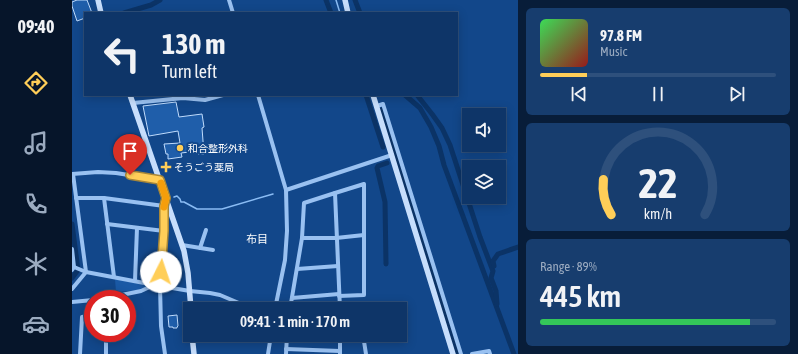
<!DOCTYPE html>
<meta charset="utf-8">
<style>
body{margin:0;font-family:"Asap Condensed","Noto Sans JP",sans-serif;background:#173d6e;color:#f1f3f6;height:100vh;display:flex;flex-direction:column;font-size:15px;white-space:nowrap}
*{box-sizing:border-box;margin:0}
p{font-size:13px;color:#9babc0}
.icon{flex:none;width:22px;height:22px;fill:none;stroke:currentColor;stroke-width:2;stroke-linecap:round;stroke-linejoin:round}
.map{position:relative;flex:1;overflow:hidden}
.drawer{display:flex;flex-direction:column;gap:8px;padding:8px;background:#081d39;width:280px}
.drawer>*{flex:none}
.guide{position:absolute;left:12px;top:12px;width:374px;height:84px;border-radius:0px;box-shadow:0 2px 10px #0003,0 0 0 1px #2e507c;background:#0e3568;color:#f1f3f6;overflow:hidden}
.controls{position:absolute;left:390px;top:108px;display:grid;gap:8px}
.controls a{display:grid;place-items:center;width:44px;height:44px;border-radius:0px;background:#0e3568;box-shadow:0 2px 10px #0003,0 0 0 1px #2e507c;font-size:20px}
.speed{position:absolute;left:12px;top:290px;display:flex;gap:8px;font-size:20px;font-weight:700;text-align:center}
.speed>*{display:grid;place-content:center;width:52px;height:52px;border-radius:50%;background:#0e3568;box-shadow:0 2px 10px #0003,0 0 0 1px #2e507c;line-height:1}
.speed .limit{border:6px solid #d22;background:#fff;color:#111}
.pin{position:absolute;display:grid;place-items:center;width:34px;height:34px;color:#fff;margin:-41px -17px;border-radius:50% 50% 50% 0;rotate:-45deg;box-shadow:0 0 4px #0007}
.pin .icon{rotate:45deg}
.me{position:absolute;width:44px;margin:-22px;rotate:4deg;stroke-linejoin:round;filter:drop-shadow(0 0 3px #0008)}
.turn{display:flex;align-items:center;gap:14px;height:84px;padding:0 12px;font-size:18px}
.turn .icon{width:52px;height:52px;stroke-width:2.5}
.turn b{display:block;font-size:28px;line-height:34px}
.big{font-size:30px;font-weight:600;line-height:1.1}
.drawer .tile{flex:1;display:flex;flex-direction:column;justify-content:center;gap:6px;min-width:0;padding:0 14px;border-radius:6px;background:#173d6e}
.drawer .dial{align-items:center;gap:0}
.dial svg{height:104px;overflow:visible;fill:none;stroke:#2e507c;stroke-width:7;stroke-linecap:round;text-anchor:middle}
.dial text{fill:#f1f3f6;stroke:none}
.song{display:flex;align-items:center;gap:12px}
.cover{width:48px;height:48px;border-radius:6px;background:linear-gradient(135deg,hsl(130 70% 55%),hsl(0 70% 35%))}
.played{height:4px;border-radius:2px;background:linear-gradient(90deg,#ffce58 20%,#2e507c 20%)}
.keys{display:flex;justify-content:space-around;direction:ltr}
.charge{height:6px;border-radius:3px;background:linear-gradient(90deg,#34c759 89%,#2e507c 0)}
.trip{position:absolute;left:111px;top:302px;width:224px;height:40px;border-radius:0px;background:#0e3568;box-shadow:0 2px 10px #0003,0 0 0 1px #2e507c;font-weight:600;line-height:40px;text-align:center}
main{display:flex;flex:1;min-height:0}
.dock{display:flex;flex-direction:column;width:72px;justify-content:space-around;align-items:center;background:#06152a;color:#9babc0}
.dock .icon{width:28px;height:28px}
.dock .on{color:#ffce58}
.dock b{font-size:18px;color:#f1f3f6}
.map>svg:first-child{display:block}
.green{fill:#1a59a5}
.lines{fill:none;stroke-linecap:round;stroke-linejoin:round}
.stream{stroke:#8abcf4;stroke-width:1.5}
.canal{stroke:#0b3366;stroke-width:5}
.building{fill:#1f5eaa;stroke:#bfdbfc}
.street{stroke:#99c1f1;stroke-width:4}
.secondary{stroke:#c7defc;stroke-width:5.5}
.route-casing{stroke:#a68639;stroke-width:10}
.route{stroke:#ffce58;stroke-width:7}
.slow{stroke:#f59e0b;stroke-width:7}
.poi-dot{fill:#ffce58;stroke:#12478a;stroke-width:1.5}
.labels{text-anchor:middle;dominant-baseline:central;stroke-width:4;stroke-linejoin:round;paint-order:stroke}
.poi-label{font-size:10px;fill:#fff;stroke:#12478a;text-anchor:start}
.neighbourhood-label{font-size:11px;fill:#fff;stroke:#12478a}
</style>
<main>
<nav class="dock">
<b>09:40</b>
<svg class="icon on" aria-label="directions" viewBox="0 0 24 24"><path d="M12 3l9 9-9 9-9-9zM9 14v-3h6M13 9l2 2-2 2"/></svg>
<svg class="icon" aria-label="music" viewBox="0 0 24 24"><path d="M9 18V5l10-2v13"/><circle cx="6" cy="18" r="3"/><circle cx="16" cy="16" r="3"/></svg>
<svg class="icon" aria-label="phone" viewBox="0 0 24 24"><path d="M5 4h4l2 5-3 2q2 4 5 5l2-3 5 2v4C11 20 4 13 5 4z"/></svg>
<svg class="icon" aria-label="climate" viewBox="0 0 24 24"><path d="M12 3v18M4 7l16 10M4 17L20 7"/></svg>
<svg class="icon" aria-label="car" viewBox="0 0 24 24"><path d="M5 17H2v-5l4-1 3-4h7l3 4 3 1v5h-3M9 17h6M6 11h13"/><circle cx="7" cy="17" r="2"/><circle cx="17" cy="17" r="2"/></svg>
</nav>
<div class="map">
<svg width="446" height="354" viewBox="0 0 446 354">
<rect width="100%" height="100%" fill="#12478a"/>
<path class="green" d="M43 279 78 286 68 290 44 292Z"/>
<g class="lines">
<g class="stream">
<path d="M264 0 268 13"/>
<path d="M102 197 105 196 108 199 109 202H112L125 209H150L201 194"/>
</g>
<g class="canal">
<path d="M254 0 259 13"/>
<path d="M283 0 288 13"/>
<path d="M52 13 79 5 88 0"/>
<path d="M294 95 311 147"/>
<path d="M333 95 348 108 359 127 367 146 372 165 442 354"/>
<path d="M345 95 360 114 370 128 378 145 408 237 421 271 419 278 424 291 425 304"/>
<path d="M310 110 386 354"/>
<path d="M0 224 6 270 0 278"/>
<path d="M314 264 313 202 305 168 306 166 315 163"/>
<path d="M422 266 421 261 426 254 446 247"/>
</g>
</g>
<g class="building">
<path d="M5 0H15L20 13H13V18L5 21 0 6V2Z"/>
<path d="M104 102 107 117 130 114 132 127 130 128 132 154H126V151L109 153 110 157 96 159V154H94L92 144 108 143 106 131 77 136 71 106Z"/>
<path d="M105 315 106 326 105 327V328H101V327H97L96 316Z"/>
</g>
<g class="lines">
<g class="street">
<path d="M157 0 161 13"/>
<path d="M186 95 214 190 215 231 213 260 203 309"/>
<path d="M61 103 111 98 133 100 151 95"/>
<path d="M305 106 311 104 389 354"/>
<path d="M0 174 26 172 44 173 88 180"/>
<path d="M214 190 320 155"/>
<path d="M263 193 292 184V295L267 296"/>
<path d="M4 198H32L42 277"/>
<path d="M32 198 92 206"/>
<path d="M35 224 92 231"/>
<path d="M230 238H264L292 235"/>
<path d="M110 245 141 250"/>
<path d="M128 248 134 230"/>
<path d="M0 249 2 267 0 270"/>
<path d="M2 267 14 272 88 286 118 291 138 293 148 295 181 309"/>
<path d="M225 269 266 266"/>
<path d="M63 281 65 228"/>
<path d="M88 286 92 231V206L94 199"/>
<path d="M88 286 89 326 93 354"/>
<path d="M0 289 14 272 1 174"/>
<path d="M220 298 267 294"/>
<path d="M30 299 69 291 82 285"/>
<path d="M0 302 21 300"/>
<path d="M218 309 230 238 232 203 263 193 268 309"/>
<path d="M34 333V354"/>
<path d="M291 335 294 354"/>
<path d="M214 349 268 351"/>
<path d="M8 354 10 317 21 315"/>
<path d="M196 354 199 335"/>
<path d="M214 354 215 335"/>
<path d="M268 354V335"/>
<path d="M400 354 417 351 418 354"/>
</g>
<g class="secondary">
<path d="M26 0 29 13"/>
<path d="M273 0 276 13"/>
<path d="M58 95 112 251 116 273 119 309"/>
<path d="M301 95 381 354"/>
<path d="M120 335 122 354"/>
</g>
</g>
<g class="lines">
<defs>
<path id="route" d="M58 175 88 180 94 198 92 206V231L89 272"/>
</defs>
<use href="#route" class="route-casing"/>
<use href="#route" class="route"/>
<path class="slow" d="M89 183 94 198 92 207"/>
</g>
<g class="poi-dot">
<circle cx="108" cy="148" r="4"/>
<path d="M92 161h4v4h4v4h-4v4h-4v-4h-4v-4h4z"/>
</g>
<g class="labels">
<g class="poi-label">
<text x="116" y="148">和合整形外科</text>
<text x="102" y="167">そうごう薬局</text>
</g>
<g class="neighbourhood-label">
<text x="185" y="239">布目</text>
</g>
</g>
</svg>
<div class="controls">
<a><svg class="icon" aria-label="sound" viewBox="0 0 24 24"><path d="M4 9h4l5-4v14l-5-4H4zM17 9q2 3 0 6"/></svg></a>
<a><svg class="icon" aria-label="layers" viewBox="0 0 24 24"><path d="M12 4l9 5-9 5-9-5zM3 14l9 5 9-5"/></svg></a>
</div>
<div class="speed"><div class="limit">30</div></div>
<div class="pin" style="left:58px;top:175px;background:#d93025"><svg class="icon" aria-label="arrive" viewBox="0 0 24 24"><path d="M6 21V4h12l-3 4 3 4H6"/></svg></div>
<svg class="me" style="left:89px;top:272px" viewBox="-20 -20 40 40"><circle r="19" fill="#fff"/><path d="M0-13L10 11 0 6-10 11z" fill="#ffce58"/></svg>
<div class="trip">09:41 · 1 min · 170 m</div>
<div class="guide">
<div class="turn"><svg class="icon" aria-label="left" viewBox="0 0 24 24"><path d="M17 20v-9H6M10 6l-5 5 5 5"/></svg><div><b>130 m</b>Turn left</div></div>
</div>
</div>
<section class="drawer">
<div class="tile">
<div class="song"><i class="cover"></i><div><b>97.8 FM</b><p>Music</p></div></div>
<div class="played"></div>
<div class="keys"><svg class="icon" aria-label="previous" viewBox="0 0 24 24"><path d="M18 5L8 12l10 7zM5 5v14"/></svg><svg class="icon" aria-label="pause" viewBox="0 0 24 24"><path d="M8 5v14M16 5v14"/></svg><svg class="icon" aria-label="next" viewBox="0 0 24 24"><path d="M6 5l10 7-10 7zM19 5v14"/></svg></div>
</div>
<div class="tile dial"><svg viewBox="0 0 100 80">
<path d="M14 69A42 42 0 1 1 86 69"/>
<path d="M14 69A42 42 0 0 1 8 42" stroke="#ffce58"/>
<text x="50" y="56" font-size="32" font-weight="700">22</text>
<text x="50" y="72" font-size="11">km/h</text>
</svg></div>
<div class="tile"><p>Range · 89%</p><b class="big">445 km</b><div class="charge"></div></div>
</section>
</main>
